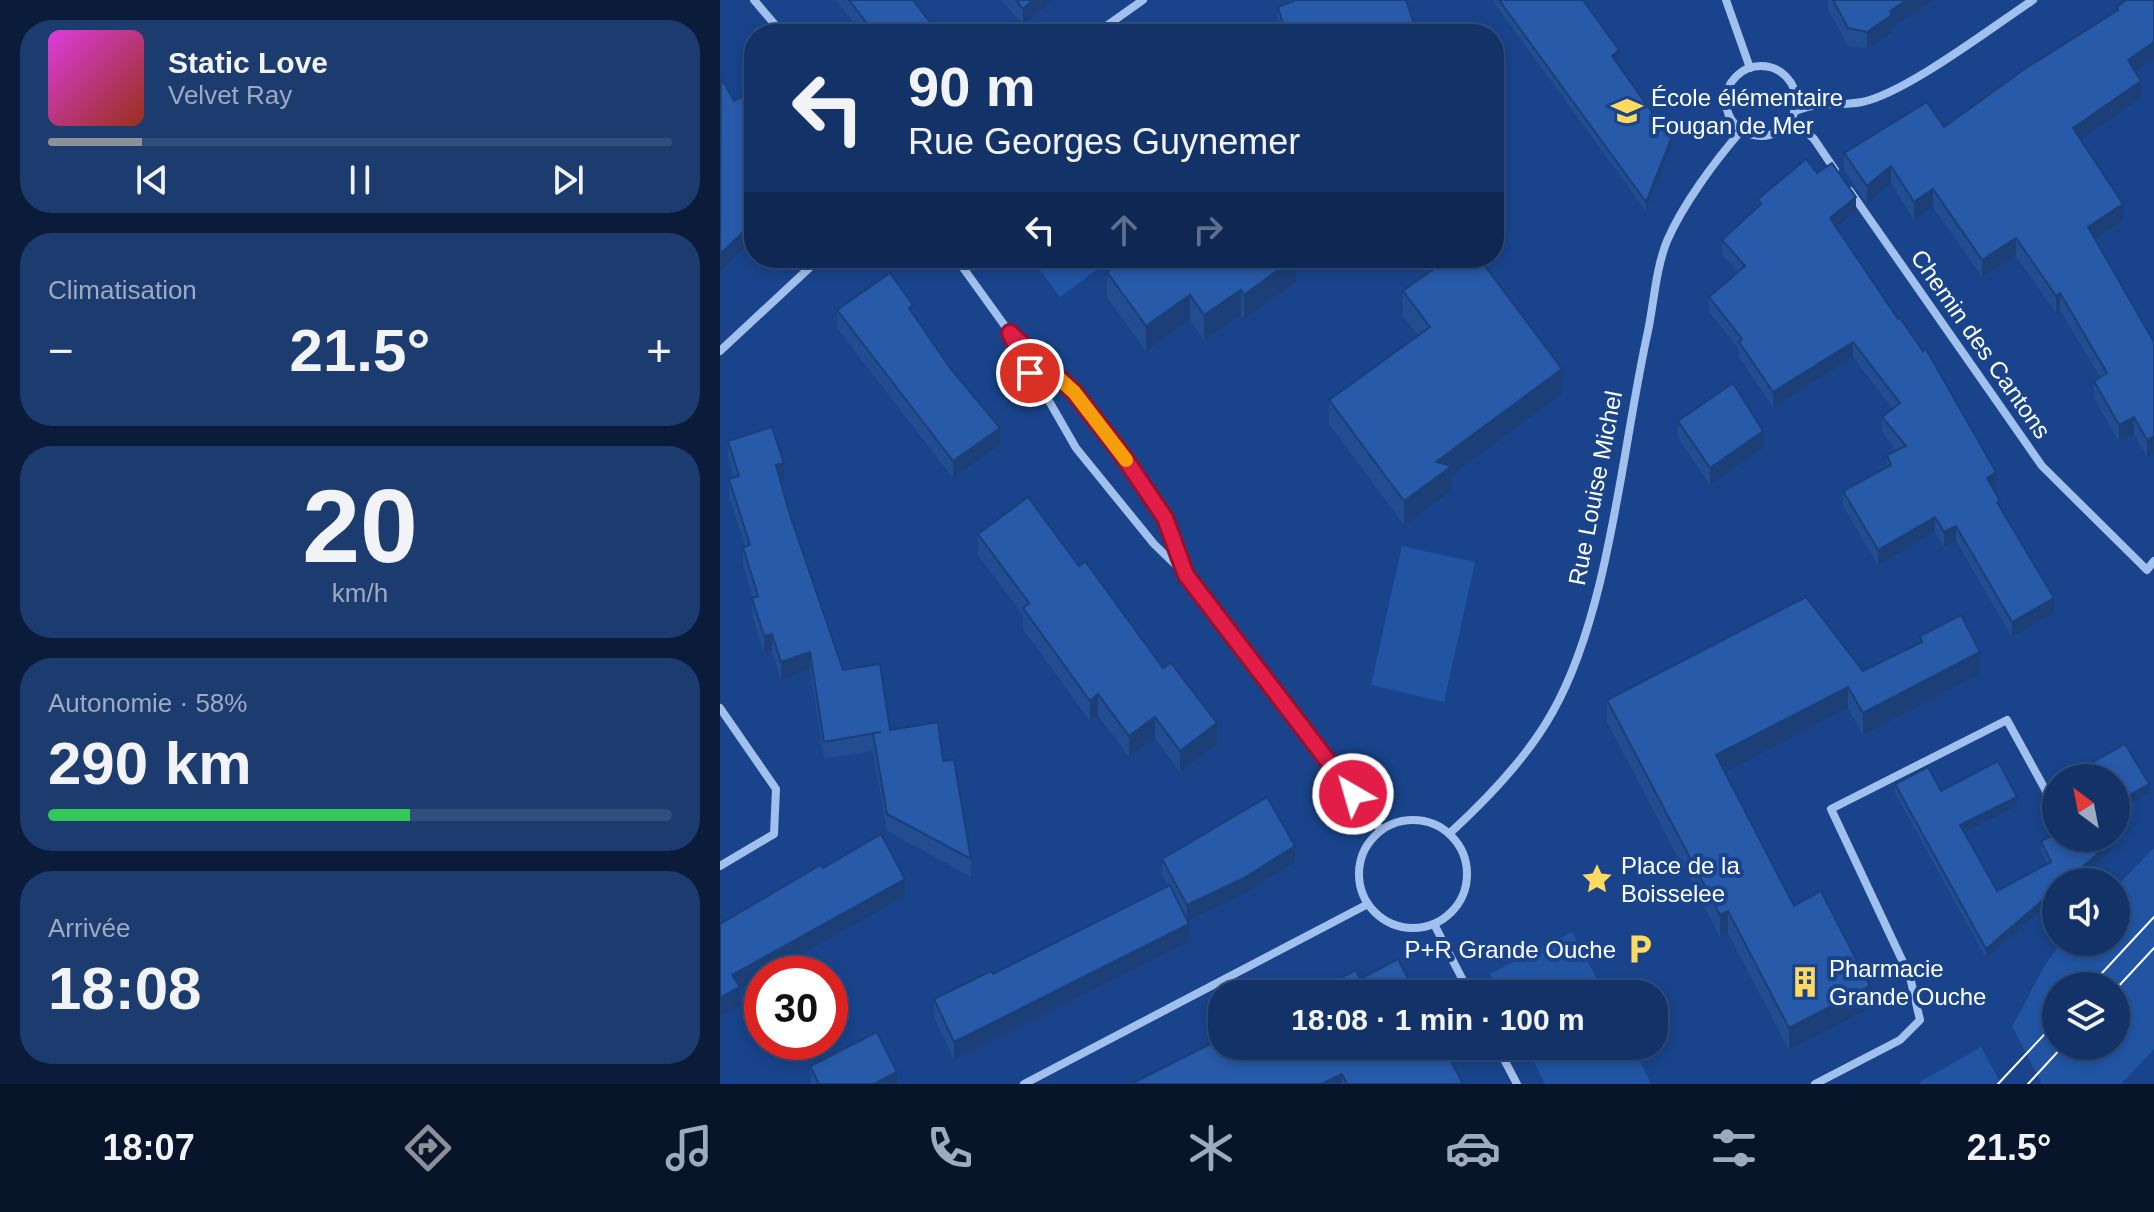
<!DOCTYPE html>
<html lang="fr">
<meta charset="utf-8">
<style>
body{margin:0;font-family:Helvetica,sans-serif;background:#1c3b6e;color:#f1f3f6;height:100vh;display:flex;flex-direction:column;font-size:30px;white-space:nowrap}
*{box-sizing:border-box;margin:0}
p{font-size:26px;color:#9daac0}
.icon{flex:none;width:44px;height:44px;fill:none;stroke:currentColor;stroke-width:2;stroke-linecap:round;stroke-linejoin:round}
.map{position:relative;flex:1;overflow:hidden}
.details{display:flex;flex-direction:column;gap:20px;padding:20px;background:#0a1c39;width:720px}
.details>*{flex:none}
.banner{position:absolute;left:24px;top:24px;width:760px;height:244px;border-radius:32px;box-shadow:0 4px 12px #0003,0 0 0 2px #324e7c;background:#133368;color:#f1f3f6;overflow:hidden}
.needle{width:52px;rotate:328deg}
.controls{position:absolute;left:1322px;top:764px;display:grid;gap:16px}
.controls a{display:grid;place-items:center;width:88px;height:88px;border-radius:50%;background:#133368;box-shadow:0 4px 12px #0003,0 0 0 2px #324e7c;font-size:40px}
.speed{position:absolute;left:24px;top:956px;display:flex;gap:16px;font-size:40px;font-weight:700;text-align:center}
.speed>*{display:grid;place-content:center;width:104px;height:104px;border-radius:50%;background:#133368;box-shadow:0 4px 12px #0003,0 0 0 2px #324e7c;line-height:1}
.speed .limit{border:12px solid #d22;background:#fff;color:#111}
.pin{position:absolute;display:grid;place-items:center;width:68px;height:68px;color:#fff;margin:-34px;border:4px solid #fff;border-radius:50%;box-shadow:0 2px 8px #0007}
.me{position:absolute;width:88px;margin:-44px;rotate:322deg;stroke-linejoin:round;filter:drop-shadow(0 0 6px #0008)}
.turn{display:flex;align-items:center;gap:28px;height:168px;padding:0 32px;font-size:36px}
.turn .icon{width:104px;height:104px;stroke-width:2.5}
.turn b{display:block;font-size:56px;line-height:68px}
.lanes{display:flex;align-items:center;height:76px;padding:0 32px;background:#0003;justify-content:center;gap:40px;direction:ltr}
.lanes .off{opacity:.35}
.big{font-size:60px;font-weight:600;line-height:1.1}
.details .tile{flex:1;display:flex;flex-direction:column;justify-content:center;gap:12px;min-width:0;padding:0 28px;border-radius:32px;background:#1c3b6e}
.details .dial{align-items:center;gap:0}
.dial b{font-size:104px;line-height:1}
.song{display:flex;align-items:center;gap:24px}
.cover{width:96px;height:96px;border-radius:12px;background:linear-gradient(135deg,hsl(300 70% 55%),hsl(10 70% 35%))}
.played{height:8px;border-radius:4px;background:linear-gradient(90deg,#8c9099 15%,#324e7c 15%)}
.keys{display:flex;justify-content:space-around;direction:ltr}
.heat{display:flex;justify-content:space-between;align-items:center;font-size:44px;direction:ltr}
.charge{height:12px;border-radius:6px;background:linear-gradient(90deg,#34c759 58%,#324e7c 0)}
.trip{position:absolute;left:488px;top:980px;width:460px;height:80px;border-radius:32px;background:#133368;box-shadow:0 4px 12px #0003,0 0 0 2px #324e7c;font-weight:600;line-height:80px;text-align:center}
.dock{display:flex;height:128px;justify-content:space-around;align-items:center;background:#08142a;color:#9daac0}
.dock .icon{width:56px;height:56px}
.dock .selected{color:#8c9099}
.dock b{font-size:36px;color:#f1f3f6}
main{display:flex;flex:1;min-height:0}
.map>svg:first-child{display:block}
.green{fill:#2155a4;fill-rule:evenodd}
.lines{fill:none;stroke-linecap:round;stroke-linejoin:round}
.minor{stroke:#a2c0ee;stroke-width:8}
.tram{stroke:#fff;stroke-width:2}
.wall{fill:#224d91}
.shaded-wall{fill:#1b3f76}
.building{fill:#275aa9;stroke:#1b3f76;stroke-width:2}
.route-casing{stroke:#92132f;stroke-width:20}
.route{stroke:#e11d48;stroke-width:14}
.slow{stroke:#f59e0b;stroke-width:14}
.labels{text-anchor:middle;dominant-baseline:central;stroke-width:8;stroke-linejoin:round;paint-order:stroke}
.poi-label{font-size:24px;fill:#fff;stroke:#19448b;text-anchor:start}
.street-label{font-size:24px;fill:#fff;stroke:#19448b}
</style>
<main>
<section class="details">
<div class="tile">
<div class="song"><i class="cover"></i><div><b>Static Love</b><p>Velvet Ray</p></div></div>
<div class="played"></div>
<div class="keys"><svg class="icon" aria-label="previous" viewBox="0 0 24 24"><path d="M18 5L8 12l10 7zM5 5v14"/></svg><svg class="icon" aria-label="pause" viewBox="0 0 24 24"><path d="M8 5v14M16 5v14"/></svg><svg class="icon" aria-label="next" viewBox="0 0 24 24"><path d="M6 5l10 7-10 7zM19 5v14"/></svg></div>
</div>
<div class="tile"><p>Climatisation</p>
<div class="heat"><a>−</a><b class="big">21.5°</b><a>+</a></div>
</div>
<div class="tile dial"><b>20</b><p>km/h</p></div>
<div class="tile"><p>Autonomie · 58%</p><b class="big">290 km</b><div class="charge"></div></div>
<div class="tile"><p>Arrivée</p><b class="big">18:08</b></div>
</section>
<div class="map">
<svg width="1434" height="1084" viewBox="0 0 1434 1084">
<rect width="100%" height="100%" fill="#19448b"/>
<g class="green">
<path d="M311 258H393L340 297Z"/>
<path d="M682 546 755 562 724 702 651 685Z"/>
<path d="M1434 848V1049L1401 1084H1322L1292 1026C1310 998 1320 966 1343 942H1396V887ZM1336 986H1396V1046H1336Z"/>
<path d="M852 932 885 994H780L770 974Z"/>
<path d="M806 1046H912L931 1084H825Z"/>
<path d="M1261 1047 1281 1084H1201L1200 1082Z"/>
</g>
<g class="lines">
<g class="minor">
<path d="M34 0 63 34"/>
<path d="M1006 0 1030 68"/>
<path d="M375 34 423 0"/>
<circle cx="1041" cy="101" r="35"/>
<path d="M1075 111C1104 100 1116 107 1142 102 1186 93 1272 27 1313 0"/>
<path d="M1072 119 1094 139 1115 170"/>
<path d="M1130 191 1322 466 1427 570 1434 561"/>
<path d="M236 258 290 333 356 448 434 544 466 575 661 830"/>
<path d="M296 339C349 388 412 453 445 518 453 535 458 554 464 571"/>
<path d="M0 351 100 258"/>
<path d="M0 708 56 789 54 834 0 866"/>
<circle cx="693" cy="874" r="54"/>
<path d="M730 833C766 800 808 756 832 713 890 611 902 447 928 331 934 302 936 268 947 241 963 204 995 161 1021 131"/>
<path d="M714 924 750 994"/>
<path d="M777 1046 797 1084"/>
<path d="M304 1084 648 904"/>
<path d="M1095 1084 1180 1040 1200 1020 1190 977 1111 809 1287 720 1326 791"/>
</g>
<g class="tram">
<path d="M1370 986 1434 917"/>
<path d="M1396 989 1434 948"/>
<path d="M1278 1084 1336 1022"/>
<path d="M1308 1084 1343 1046"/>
</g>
</g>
<g class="wall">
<path d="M116 0H193L215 34H143Z"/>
<path d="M281 0H333L303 25Z"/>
<path d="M568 0H686L694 34H558V7L569 3Z"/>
<path d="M772 0H863L899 59 896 62 951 148 926 211Z"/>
<path d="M1108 0H1214L1172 27V33L1147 49 1128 46 1108 9Z"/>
<path d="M1434 0V59L1416 72 1421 98 1360 140 1403 221 1375 240 1434 342V453L1427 457 1414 434 1399 442 1374 398V381L1380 377 1340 310 1336 313 1296 256 1262 277 1213 207 1194 220 1171 183 1147 203 1124 170V153L1224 127 1397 11V7Z"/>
<path d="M1097 173 1136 212 1117 227 1276 487 1273 489 1280 506 1334 613 1292 637 1236 541 1224 547 1215 532 1158 565 1123 506V491L1167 467V455L1177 451 1162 432V417L1173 409 1133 357 1053 407 1019 357V349L989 312V297L1018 272 1002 255V240L1038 207V199Z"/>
<path d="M576 258V282L524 319 521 315 484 340 470 320 426 351 387 297V272Z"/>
<path d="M683 291 842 394 732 475V491L684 525 609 424V400L698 336 683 316Z"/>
<path d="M117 310 193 314 280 445 233 478 117 328Z"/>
<path d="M958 421 1043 448 990 485 958 438Z"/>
<path d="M8 441 64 480 60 481 68 509 123 670 170 730 223 761 251 859V877L167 831 153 751 104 759 90 669 61 680 52 651 44 653 32 615 33 598 23 564V547L25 546 9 497V479L14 478 8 458Z"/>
<path d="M258 534 359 566 497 744 460 772 435 738 409 757 378 715 370 721 303 629V615L258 555Z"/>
<path d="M1200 636 1260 674 1143 735 1128 708 1005 772 1074 906 1150 1008 1069 1050 1008 933 1000 937 887 722V700L1143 671 1200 643Z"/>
<path d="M1373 762 1429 793 1396 778H1377L1373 771Z"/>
<path d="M1175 784 1221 791 1297 806 1244 832 1277 891 1327 864 1321 850V841L1390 852 1266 958 1175 793Z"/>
<path d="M442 859 575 862 524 894 467 921 469 942 234 1060 214 1017V999L273 974 448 886 442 875Z"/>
<path d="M502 1038 743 1084H411Z"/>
<path d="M90 1066 177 1084H91Z"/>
</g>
<g class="shaded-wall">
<path d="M313 0H333L303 25V9Z"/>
<path d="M1187 0H1214L1172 27V33L1147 49V32L1170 11Z"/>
<path d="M694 24V34H667Z"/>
<path d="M1434 42V59L1408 77V60Z"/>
<path d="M899 50V59L892 66V56Z"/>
<path d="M1421 81V98L1353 145V128Z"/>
<path d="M951 139V148L926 211V202Z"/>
<path d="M1171 166V183L1147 203V186Z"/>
<path d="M1213 189V207L1194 220V202Z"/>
<path d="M1136 197V212L1110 232V218Z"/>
<path d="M1403 204V221L1368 244V227Z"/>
<path d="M34 222V239L0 271V254Z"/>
<path d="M1296 238V256L1262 277V260Z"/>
<path d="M574 258H576V282L524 319V295Z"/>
<path d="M521 290V315L484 340V315Z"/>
<path d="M1340 293V310L1336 313V296Z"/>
<path d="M470 295V320L426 351V326Z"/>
<path d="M1133 342V357L1053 407V392Z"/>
<path d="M842 369V394L732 475V491L684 525V501L716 462Z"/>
<path d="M1414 417V434L1399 442V425Z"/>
<path d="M280 428V445L233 478V461Z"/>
<path d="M1043 431V448L990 485V468Z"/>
<path d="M1434 436V453L1427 457V440Z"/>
<path d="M64 463V480L56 482V465Z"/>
<path d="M1276 472V487L1267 493V478Z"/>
<path d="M1215 517V532L1158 565V550Z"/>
<path d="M1236 526V541L1224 547V532Z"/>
<path d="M1334 598V613L1292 637V622Z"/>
<path d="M52 634V651L44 653V636Z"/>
<path d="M90 652V669L61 680V662Z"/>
<path d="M1260 652V674L1143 735V713Z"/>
<path d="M1128 687V708L996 777V755Z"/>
<path d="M378 694V715L370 721V701Z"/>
<path d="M435 717V738L409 757V736Z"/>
<path d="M497 723V744L460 772V751Z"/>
<path d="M1429 784V793L1396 812V803Z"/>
<path d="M1297 797V806L1240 834V825Z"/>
<path d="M1390 843V852L1355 882H1345Z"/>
<path d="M575 846V862L524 894 467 921V905Z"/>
<path d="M185 879V896L46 974H42V976L20 989V1005L0 1016V998L12 975Z"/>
<path d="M1336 889V898L1266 958V949Z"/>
<path d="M1008 911V933L1000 937V915Z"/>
<path d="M469 924V942L234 1060V1042Z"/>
<path d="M1150 986V1008L1069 1050V1028Z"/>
<path d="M177 1072V1084H154Z"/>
<path d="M622 1074V1084H602Z"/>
</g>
<g class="building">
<path d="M129 0H193L215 29 209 34H155Z"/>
<path d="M296 0H313L303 9Z"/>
<path d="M576 0H686L694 24 667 34 659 30 648 34H566L558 7Z"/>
<path d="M779 0H863L899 50 892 56 951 139 926 202Z"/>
<path d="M1113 0H1187L1170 11 1172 15 1147 32 1128 28Z"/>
<path d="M1406 0H1434V42L1408 60 1421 81 1353 128 1403 204 1368 227 1434 342V436L1427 440 1414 417 1399 425 1374 381 1387 373 1340 293 1336 296 1296 238 1262 260 1213 189 1194 202 1171 166 1147 186 1124 153 1207 102 1224 127 1306 68 1398 10 1397 7Z"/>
<path d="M1 78 14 101 34 90V222L0 254Z"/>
<path d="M1086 159 1097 173 1112 163 1136 197 1110 218 1178 319 1180 318 1203 351 1206 349 1276 472 1267 478 1280 501 1277 502 1334 598 1292 622 1236 526 1224 532 1215 517 1158 550 1123 491 1171 465 1167 455 1186 446 1162 417 1180 403 1133 342 1053 392 1019 342 1022 339 989 297 1025 266 1002 240 1041 204 1038 199Z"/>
<path d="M407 258H574L524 295 521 290 484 315 470 295 426 326 387 272Z"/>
<path d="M729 258H759L842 369 716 462 732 466 684 501 609 400 710 327 683 291Z"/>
<path d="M170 273 193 305 189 308 230 368 280 428 233 461 117 310Z"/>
<path d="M1013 383 1043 431 990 468 958 421Z"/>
<path d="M52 427 64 463 56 465 68 509 123 670 160 664 170 730 218 722 223 761 234 760 251 859 167 814 153 733 161 732 104 742 90 652 61 662 52 634 44 636 32 598 38 596 23 547 30 545 9 479 19 476 8 441Z"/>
<path d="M308 497 359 566 365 561 443 668 451 663 497 723 460 751 435 717 409 736 378 694 370 701 303 608 309 603 258 534Z"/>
<path d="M1086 597 1143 671 1202 642 1200 636 1241 615 1260 652 1143 713 1128 687 996 755 1074 906 1101 891 1150 986 1069 1028 1008 911 1000 915 887 700Z"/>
<path d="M1405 744 1429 784 1396 803V778H1382L1373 762Z"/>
<path d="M1278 761 1297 797 1240 825 1277 891 1331 862 1321 841 1336 834V838H1388L1390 843 1345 882H1336V889L1266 949 1175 784 1208 767 1221 791Z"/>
<path d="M547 797 575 846 524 878 467 905 442 859Z"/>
<path d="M161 834 185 879 12 975 20 987 0 998V924L100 865 103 868Z"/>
<path d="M450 885 469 924 234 1042 214 999 271 971 273 974Z"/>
<path d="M678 959 696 994H589L636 970 640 979Z"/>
<path d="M157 1032 177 1072 154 1084H99L90 1066Z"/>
<path d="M502 1038V1046H723L743 1084H627L622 1074 602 1084H411Z"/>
</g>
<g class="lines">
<defs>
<path id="route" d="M310 373 290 333 354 392 401 453 445 518 466 575 633 794"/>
</defs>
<use href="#route" class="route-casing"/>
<use href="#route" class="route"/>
<path class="slow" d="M325 366 354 392 406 460"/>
</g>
<defs>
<symbol id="school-bare" viewBox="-9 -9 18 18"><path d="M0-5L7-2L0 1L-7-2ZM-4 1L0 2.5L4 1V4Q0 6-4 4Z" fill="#ffda5f" stroke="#19448b" stroke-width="2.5" paint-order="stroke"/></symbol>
<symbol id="sight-bare" viewBox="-9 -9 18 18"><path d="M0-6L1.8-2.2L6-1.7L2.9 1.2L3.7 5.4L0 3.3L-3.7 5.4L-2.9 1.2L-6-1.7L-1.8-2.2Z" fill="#ffda5f" stroke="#19448b" stroke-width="2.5" paint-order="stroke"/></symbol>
<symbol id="parking-bare" viewBox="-9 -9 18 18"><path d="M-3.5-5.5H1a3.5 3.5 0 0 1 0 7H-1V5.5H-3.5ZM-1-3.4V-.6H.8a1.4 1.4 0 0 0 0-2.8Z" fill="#ffda5f" stroke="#19448b" stroke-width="2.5" paint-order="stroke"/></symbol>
<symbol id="building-bare" viewBox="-9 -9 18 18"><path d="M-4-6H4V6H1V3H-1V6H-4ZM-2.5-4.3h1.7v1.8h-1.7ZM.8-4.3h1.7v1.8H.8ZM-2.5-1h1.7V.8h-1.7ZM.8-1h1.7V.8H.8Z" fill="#ffda5f" stroke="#19448b" stroke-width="2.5" paint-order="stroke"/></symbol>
</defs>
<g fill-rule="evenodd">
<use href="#school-bare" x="885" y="89" width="44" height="44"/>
<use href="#sight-bare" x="855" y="857" width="44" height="44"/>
<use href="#parking-bare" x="898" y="927" width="44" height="44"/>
<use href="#building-bare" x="1063" y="960" width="44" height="44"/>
</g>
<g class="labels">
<g class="poi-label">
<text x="931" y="97">École élémentaire<tspan x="931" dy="28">Fougan de Mer</tspan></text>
<text x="901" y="865">Place de la<tspan x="901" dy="28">Boisselee</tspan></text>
<text x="896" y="949" text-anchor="end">P+R Grande Ouche</text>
<text x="1109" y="968">Pharmacie<tspan x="1109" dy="28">Grande Ouche</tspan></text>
</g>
<g class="street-label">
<text transform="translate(1261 344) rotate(55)">Chemin des Cantons</text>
<text transform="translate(875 488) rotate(-79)">Rue Louise Michel</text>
</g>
</g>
</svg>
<div class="controls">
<a><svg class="needle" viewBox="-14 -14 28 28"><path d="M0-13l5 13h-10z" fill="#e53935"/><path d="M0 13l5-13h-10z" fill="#9daac0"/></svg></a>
<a><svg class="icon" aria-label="sound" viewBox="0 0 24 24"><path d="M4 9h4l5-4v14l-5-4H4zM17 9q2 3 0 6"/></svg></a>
<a><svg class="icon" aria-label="layers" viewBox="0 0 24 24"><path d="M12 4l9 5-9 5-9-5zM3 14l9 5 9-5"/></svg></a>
</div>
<div class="speed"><div class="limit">30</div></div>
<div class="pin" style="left:310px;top:373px;background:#d93025"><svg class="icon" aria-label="arrive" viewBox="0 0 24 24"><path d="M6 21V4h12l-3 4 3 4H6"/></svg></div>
<svg class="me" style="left:633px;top:794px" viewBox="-20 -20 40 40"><circle r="17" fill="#e11d48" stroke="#fff" stroke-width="3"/><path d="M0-11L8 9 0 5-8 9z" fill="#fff"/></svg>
<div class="trip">18:08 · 1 min · 100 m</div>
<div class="banner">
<div class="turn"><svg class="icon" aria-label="left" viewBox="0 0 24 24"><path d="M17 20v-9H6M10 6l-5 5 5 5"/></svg><div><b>90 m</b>Rue Georges Guynemer</div></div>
<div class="lanes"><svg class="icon" aria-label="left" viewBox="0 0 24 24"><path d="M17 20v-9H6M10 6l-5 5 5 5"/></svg><svg class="icon off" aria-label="ahead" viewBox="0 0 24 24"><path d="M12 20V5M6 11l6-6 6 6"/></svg><svg class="icon off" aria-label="right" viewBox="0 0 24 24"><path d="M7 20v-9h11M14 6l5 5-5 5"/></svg></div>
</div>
</div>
</main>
<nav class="dock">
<b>18:07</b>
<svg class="icon selected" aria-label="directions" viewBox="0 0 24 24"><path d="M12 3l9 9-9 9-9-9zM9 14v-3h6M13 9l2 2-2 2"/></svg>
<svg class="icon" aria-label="music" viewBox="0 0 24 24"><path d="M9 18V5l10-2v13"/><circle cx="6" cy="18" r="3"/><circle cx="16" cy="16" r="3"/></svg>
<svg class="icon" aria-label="phone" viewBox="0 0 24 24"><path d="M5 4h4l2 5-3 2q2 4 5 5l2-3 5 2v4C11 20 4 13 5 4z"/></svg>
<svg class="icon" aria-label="climate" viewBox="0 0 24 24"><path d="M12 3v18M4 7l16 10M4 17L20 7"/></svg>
<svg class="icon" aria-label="car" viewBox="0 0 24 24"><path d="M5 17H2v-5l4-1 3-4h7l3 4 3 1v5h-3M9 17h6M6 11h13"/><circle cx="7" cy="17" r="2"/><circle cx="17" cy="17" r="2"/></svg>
<svg class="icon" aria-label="filters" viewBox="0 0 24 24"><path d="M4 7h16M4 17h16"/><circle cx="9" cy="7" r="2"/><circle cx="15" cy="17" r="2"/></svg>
<b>21.5°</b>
</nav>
